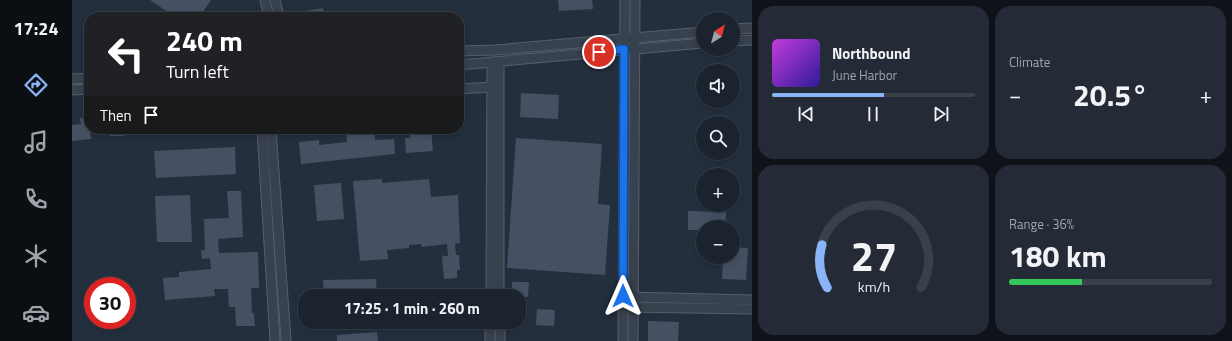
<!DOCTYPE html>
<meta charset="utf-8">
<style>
body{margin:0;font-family:"Titillium Web",sans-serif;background:#242b36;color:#f1f3f6;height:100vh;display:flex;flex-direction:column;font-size:15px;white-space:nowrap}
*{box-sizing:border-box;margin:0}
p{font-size:13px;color:#a0a4aa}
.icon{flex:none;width:22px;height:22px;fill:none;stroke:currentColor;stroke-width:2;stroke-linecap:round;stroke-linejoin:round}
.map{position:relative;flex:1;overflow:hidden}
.drawer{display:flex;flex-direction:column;gap:6px;padding:6px;background:#0f1319;width:480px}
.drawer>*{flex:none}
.guide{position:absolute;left:12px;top:12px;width:380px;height:122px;border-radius:16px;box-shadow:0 2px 6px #0003,0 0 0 1px #39404a;background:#202124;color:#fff;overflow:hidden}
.needle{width:26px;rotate:36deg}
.tools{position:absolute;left:624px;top:12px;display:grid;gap:8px}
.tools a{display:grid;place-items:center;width:44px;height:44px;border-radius:50%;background:#1b232e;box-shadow:0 2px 6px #0003,0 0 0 1px #39404a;font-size:20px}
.speed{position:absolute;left:12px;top:277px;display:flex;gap:8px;font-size:20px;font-weight:700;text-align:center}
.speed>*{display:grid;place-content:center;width:52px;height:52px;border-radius:50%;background:#1b232e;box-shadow:0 2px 6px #0003,0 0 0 1px #39404a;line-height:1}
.speed .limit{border:6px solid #d22;background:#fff;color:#111}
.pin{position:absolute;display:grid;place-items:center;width:34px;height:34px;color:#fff;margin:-17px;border:2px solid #fff;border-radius:50%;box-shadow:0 1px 4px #0007}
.me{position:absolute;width:44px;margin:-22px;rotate:0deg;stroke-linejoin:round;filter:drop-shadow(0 0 3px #0008)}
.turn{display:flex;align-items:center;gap:14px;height:84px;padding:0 16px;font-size:18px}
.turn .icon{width:52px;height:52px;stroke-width:2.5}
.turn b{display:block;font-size:28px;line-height:34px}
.then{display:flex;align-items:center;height:38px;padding:0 16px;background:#0003;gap:8px;font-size:15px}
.big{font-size:30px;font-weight:700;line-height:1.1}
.drawer .widget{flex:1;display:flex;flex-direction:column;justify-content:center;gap:6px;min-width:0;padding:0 14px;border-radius:16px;background:#242b36}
.drawer .dial{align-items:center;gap:0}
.dial svg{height:104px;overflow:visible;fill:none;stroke:#39404a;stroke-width:7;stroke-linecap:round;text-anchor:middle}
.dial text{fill:#f1f3f6;stroke:none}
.song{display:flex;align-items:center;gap:12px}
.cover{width:48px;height:48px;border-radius:6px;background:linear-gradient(135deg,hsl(290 70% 55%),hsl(250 70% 35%))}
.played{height:4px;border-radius:2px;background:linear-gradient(90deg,#8ab4f8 55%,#39404a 55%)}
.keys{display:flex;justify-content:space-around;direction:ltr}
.heat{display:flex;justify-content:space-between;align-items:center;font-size:22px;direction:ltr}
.charge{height:6px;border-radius:3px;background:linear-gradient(90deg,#34c759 36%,#39404a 0)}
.drawer .tiles{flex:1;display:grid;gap:6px;grid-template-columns:repeat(2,1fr)}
.trip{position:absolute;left:226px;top:289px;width:228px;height:40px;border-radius:16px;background:#1b232e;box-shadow:0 2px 6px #0003,0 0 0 1px #39404a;font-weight:700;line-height:40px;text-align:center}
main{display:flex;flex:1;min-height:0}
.tabs{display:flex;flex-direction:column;width:72px;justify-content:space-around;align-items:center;background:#0b0e12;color:#a0a4aa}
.tabs .icon{width:28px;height:28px}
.tabs .active{color:#8ab4f8}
.tabs b{font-size:18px;color:#f1f3f6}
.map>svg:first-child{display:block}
.building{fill:#455162}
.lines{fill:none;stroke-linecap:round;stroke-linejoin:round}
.minor-casing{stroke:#565f6c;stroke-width:11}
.minor{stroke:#38414e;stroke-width:9}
.route-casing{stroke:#114b97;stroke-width:10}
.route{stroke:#1a73e8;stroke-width:7}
</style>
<main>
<nav class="tabs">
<b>17:24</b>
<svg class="icon active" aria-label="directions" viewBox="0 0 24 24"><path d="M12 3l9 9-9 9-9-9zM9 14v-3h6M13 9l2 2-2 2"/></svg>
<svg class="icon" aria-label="music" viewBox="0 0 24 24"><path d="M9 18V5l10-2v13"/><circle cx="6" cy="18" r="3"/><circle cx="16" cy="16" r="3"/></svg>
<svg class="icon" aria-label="phone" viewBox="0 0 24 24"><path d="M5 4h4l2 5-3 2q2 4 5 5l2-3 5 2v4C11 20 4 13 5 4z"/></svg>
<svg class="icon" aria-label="climate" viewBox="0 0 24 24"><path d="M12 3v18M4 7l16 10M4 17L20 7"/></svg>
<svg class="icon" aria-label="car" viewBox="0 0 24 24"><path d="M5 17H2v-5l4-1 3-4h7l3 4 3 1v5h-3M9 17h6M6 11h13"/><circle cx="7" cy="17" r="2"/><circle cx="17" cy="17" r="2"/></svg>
</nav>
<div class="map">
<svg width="680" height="341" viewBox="0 0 680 341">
<rect width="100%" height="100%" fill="#242f3e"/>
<g class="building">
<path d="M78 0H139L130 13 108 17H103Z"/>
<path d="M486 0H520L521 9 487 11Z"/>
<path d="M251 8 252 17H235L234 11Z"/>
<path d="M449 93 487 95 486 119 448 117Z"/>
<path d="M17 117 19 139 0 141V125L9 124 8 118Z"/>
<rect x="38" y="129" width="14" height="7"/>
<path d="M274 129H302L303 140 322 139 323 154 229 164 227 142 247 140V145L275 142Z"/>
<path d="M337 129H359L361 151 334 153 333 138H338Z"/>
<path d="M444 138 530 144 526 204 538 205 533 275 435 268Z"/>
<path d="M163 147 164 174 84 178 82 151Z"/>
<path d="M310 179V183L357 179 359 197 386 195 388 243 383 244 384 255H387L388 270H385V278L372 279 370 256H376L375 244 350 247 349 244 337 245V248L315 250 316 259 288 261 281 181Z"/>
<path d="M269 183 272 219 245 221 242 185Z"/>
<path d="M155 191H169L171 237 146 239 147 253 186 252 187 288H179L180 313H182L183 326H164L163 307H157L156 289H142L143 296 93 300 91 278 107 277V272L139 269 138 258 130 259 129 250H133L132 219 157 218Z"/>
<path d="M118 195 120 242H85L83 196Z"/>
<path d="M616 211 654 212 653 227H631V230H616Z"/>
<path d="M661 247 676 248 674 280 650 279 651 257H661Z"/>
<path d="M304 279 305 296H252L251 280Z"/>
<path d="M440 282H457L456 297 440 296Z"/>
<path d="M465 309 483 310 482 326 464 325Z"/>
<path d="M576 321 607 322 606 341H576Z"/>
<path d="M305 332 306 341H265V335Z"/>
</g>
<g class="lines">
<defs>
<g id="minor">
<path d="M193 0 197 17"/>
<path d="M203 0 207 17"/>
<path d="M661 29 680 28"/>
<path d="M661 41 680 40"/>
<path d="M387 51 423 50 631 32"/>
<path d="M427 62V296"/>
<path d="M387 65 631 43"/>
<path d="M0 79 17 78"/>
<path d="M387 89 420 87"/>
<path d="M0 90 17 89"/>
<path d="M190 129 203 341"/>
<path d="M199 129 214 341"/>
<path d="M419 296 420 62"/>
<path d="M556 297 680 300"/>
<path d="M555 307 680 309"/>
<path d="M428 322V341"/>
<path d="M418 341V322"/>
<path d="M551 341 553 0"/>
<path d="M561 341 563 0"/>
</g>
</defs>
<use href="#minor" class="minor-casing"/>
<use href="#minor" class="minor"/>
</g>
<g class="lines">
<defs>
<path id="route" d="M527 52 552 49 551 296"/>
</defs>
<use href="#route" class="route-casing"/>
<use href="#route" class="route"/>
</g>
</svg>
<div class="tools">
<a><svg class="needle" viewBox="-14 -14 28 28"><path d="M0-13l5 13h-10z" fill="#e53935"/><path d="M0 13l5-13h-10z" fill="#a0a4aa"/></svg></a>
<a><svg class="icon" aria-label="sound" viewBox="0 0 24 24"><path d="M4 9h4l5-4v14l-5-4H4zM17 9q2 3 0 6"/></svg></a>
<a><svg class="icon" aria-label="search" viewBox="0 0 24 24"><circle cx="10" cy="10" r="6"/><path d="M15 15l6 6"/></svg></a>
<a>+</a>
<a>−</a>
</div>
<div class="speed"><div class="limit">30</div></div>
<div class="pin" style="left:527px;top:52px;background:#d93025"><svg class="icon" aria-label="arrive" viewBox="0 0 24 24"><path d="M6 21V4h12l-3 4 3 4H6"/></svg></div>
<svg class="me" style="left:551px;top:296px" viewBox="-20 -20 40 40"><path d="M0-17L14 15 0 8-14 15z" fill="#1a73e8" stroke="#fff" stroke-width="4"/></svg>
<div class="trip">17:25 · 1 min · 260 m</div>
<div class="guide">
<div class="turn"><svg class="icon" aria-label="left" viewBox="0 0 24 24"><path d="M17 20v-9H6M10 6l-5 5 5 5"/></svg><div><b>240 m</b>Turn left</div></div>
<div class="then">Then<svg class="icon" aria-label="arrive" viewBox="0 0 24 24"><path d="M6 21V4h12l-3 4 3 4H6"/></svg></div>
</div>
</div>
<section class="drawer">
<div class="tiles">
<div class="widget">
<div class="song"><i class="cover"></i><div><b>Northbound</b><p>June Harbor</p></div></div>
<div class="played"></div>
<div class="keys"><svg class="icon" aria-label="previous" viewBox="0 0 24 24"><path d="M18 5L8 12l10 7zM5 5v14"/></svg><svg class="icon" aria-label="pause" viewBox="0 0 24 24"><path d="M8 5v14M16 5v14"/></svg><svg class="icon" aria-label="next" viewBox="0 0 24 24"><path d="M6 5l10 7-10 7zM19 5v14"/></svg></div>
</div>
<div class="widget"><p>Climate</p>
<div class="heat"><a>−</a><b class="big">20.5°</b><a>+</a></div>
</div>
<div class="widget dial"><svg viewBox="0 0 100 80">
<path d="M14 69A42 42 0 1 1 86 69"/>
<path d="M14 69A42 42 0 0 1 10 36" stroke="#8ab4f8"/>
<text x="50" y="56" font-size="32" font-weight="700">27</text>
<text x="50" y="72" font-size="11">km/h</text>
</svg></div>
<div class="widget"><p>Range · 36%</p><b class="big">180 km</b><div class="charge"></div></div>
</div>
</section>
</main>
